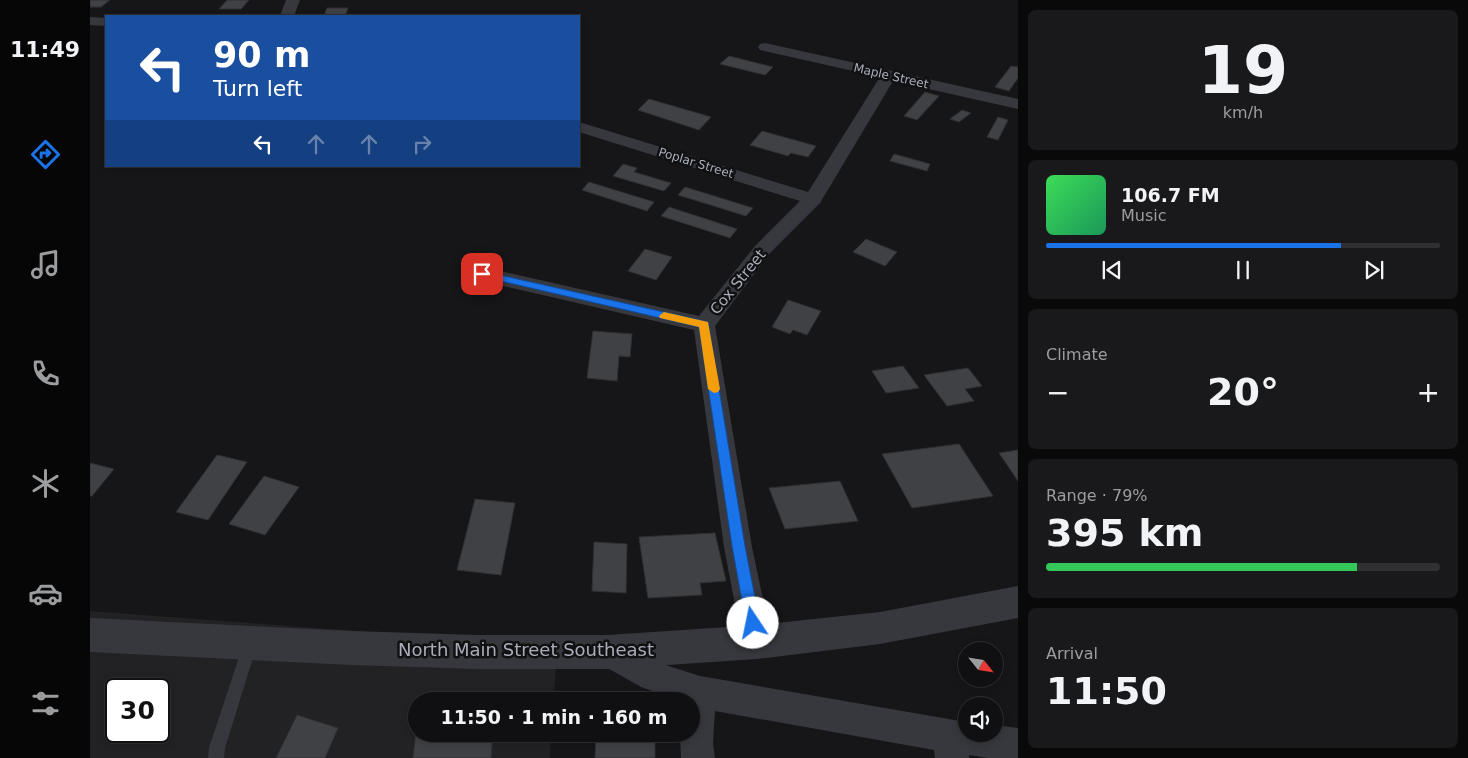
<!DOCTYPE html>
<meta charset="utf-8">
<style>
body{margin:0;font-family:"DejaVu Sans",sans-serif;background:#19191b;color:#f1f3f6;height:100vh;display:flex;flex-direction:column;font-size:19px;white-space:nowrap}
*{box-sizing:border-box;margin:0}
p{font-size:16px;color:#9c9d9f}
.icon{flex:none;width:28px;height:28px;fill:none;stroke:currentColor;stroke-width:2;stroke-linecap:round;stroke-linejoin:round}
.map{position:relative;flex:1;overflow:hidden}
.sheet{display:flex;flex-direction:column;gap:10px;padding:10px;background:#09090a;width:450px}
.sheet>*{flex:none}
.banner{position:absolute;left:15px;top:15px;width:475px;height:152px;border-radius:0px;box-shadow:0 2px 8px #0003,0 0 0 1px #303032;background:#1a4fa0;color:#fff;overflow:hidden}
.needle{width:32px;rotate:120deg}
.buttons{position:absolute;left:868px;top:642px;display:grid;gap:10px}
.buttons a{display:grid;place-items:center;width:45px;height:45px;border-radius:50%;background:#101012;box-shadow:0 2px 8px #0003,0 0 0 1px #303032;font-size:25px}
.speed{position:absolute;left:15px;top:678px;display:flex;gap:10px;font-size:25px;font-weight:700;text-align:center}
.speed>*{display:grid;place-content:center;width:65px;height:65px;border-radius:50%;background:#101012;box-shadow:0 2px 8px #0003,0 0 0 1px #303032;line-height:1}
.speed .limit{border:2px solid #111;border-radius:8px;background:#fff;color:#111}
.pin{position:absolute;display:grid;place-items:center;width:42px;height:42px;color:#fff;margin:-21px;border-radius:10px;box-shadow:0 2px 8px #0006}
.me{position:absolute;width:55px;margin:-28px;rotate:349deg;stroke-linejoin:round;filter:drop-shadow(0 0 4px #0008)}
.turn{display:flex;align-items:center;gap:18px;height:105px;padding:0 25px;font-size:22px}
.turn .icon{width:65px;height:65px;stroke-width:2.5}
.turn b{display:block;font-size:35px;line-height:42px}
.lanes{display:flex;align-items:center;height:48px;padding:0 25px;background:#0003;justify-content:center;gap:25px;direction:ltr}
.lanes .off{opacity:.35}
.big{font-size:38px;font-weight:800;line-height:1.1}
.sheet .tile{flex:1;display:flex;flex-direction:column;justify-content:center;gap:8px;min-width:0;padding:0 18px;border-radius:8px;background:#19191b}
.sheet .dial{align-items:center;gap:0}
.dial b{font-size:65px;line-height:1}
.song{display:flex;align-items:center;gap:15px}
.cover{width:60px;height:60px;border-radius:8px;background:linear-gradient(135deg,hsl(130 70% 55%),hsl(150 70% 35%))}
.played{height:5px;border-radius:2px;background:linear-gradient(90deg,#1a73e8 75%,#303032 75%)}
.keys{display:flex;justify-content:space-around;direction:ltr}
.heat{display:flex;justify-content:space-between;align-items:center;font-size:28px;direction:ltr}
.charge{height:8px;border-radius:4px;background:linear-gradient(90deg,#34c759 79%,#303032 0)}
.trip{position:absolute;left:318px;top:692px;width:292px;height:50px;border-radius:25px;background:#101012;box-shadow:0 2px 8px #0003,0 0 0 1px #303032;font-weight:800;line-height:50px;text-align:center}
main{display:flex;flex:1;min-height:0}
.dock{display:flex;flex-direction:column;width:90px;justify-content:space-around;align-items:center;background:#060607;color:#9c9d9f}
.dock .icon{width:35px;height:35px}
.dock .current{color:#1a73e8}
.dock b{font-size:22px;color:#f1f3f6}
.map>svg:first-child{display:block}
.built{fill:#222225;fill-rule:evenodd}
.building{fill:#404145;stroke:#303034}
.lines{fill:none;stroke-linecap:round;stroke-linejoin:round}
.service{fill:#37383d;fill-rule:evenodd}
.minor{fill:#37383d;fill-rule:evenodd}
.tertiary{fill:#37383d;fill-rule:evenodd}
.route{fill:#1a73e8;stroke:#114b97}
.slow{fill:#f59e0b}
.labels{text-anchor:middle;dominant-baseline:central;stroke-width:5;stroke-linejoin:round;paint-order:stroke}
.far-street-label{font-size:12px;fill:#a8adb8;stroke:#111113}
.street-label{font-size:15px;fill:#a8adb8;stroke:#111113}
.near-street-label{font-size:18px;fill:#a8adb8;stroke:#111113}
</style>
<main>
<nav class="dock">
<b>11:49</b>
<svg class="icon current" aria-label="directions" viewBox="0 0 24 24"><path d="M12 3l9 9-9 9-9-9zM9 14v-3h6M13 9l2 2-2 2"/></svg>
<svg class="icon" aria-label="music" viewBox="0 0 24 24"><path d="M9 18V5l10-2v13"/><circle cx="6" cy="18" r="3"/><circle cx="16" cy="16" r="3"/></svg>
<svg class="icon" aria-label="phone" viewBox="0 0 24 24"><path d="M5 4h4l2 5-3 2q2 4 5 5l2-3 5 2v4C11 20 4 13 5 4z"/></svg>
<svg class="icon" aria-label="climate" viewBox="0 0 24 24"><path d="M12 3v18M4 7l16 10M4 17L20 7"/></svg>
<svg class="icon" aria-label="car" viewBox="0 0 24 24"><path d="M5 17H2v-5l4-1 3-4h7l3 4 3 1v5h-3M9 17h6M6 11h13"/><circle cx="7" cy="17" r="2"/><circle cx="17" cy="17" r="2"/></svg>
<svg class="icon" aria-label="filters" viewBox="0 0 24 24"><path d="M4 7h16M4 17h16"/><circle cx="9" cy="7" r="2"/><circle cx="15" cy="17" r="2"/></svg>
</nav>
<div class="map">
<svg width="928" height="758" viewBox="0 0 928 758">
<rect width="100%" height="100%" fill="#161618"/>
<path class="built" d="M0 611 467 646 464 701H326V734H461L460 758H0ZM26 689H69V731H26Z"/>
<g class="building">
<path d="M0 0H20L11 7H0Z"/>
<path d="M137 0H159L151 9H129Z"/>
<path d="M237 8H258L255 16H234Z"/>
<path d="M639 56 683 67 675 75 630 64Z"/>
<path d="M921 66 928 67V78L919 91 905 87Z"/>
<path d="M835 92 849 96 827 120 814 116Z"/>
<path d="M559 99 621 117 609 130 548 110Z"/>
<path d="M872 110 881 113 869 122 860 119Z"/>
<path d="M908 117 918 120 908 140 897 137Z"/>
<path d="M672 131 726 146 718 157 701 153 698 156 660 145Z"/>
<path d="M804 154 840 164 837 171 800 161Z"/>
<path d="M533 164 547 168 544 172 581 183 574 191 523 176Z"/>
<path d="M499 182 564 202 557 211 492 190Z"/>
<path d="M595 187 663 208 656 216 588 195Z"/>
<path d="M579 207 647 229 640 238 571 216Z"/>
<path d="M776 239 807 252 795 266 763 252Z"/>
<path d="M555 249 582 257 566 280 538 271Z"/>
<path d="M698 300 731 311 717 335 703 330 700 334 682 327Z"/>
<path d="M503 331 542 334 540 357 529 356 527 381 497 378Z"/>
<path d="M813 366 829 388 796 393 782 371Z"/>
<path d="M878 368 892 386 875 389 884 401 857 406 834 375Z"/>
<path d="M869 444 903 496 822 508 792 454Z"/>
<path d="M928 450V481L909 453Z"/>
<path d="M127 455 157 462 118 520 86 512Z"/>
<path d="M0 463 24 469 2 496H0Z"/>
<path d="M174 476 209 487 175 535 139 524Z"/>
<path d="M750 481 768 521 695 529 679 488Z"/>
<path d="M385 499 425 503 411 575 367 570Z"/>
<path d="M625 533 636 581 610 583 612 595 558 598 549 537Z"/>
<path d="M504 542 537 544 536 593 502 591Z"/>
<path d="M207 715 248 728 235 758H186Z"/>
<path d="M326 731V734H403L401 758H323Z"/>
<path d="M506 734H565V758H505Z"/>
</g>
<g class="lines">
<path class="service" d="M160 638 165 640 167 645 135 748 134 758H118L119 748 153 645 155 640Z"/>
<g class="minor">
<path d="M196 0H210L204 16H190Z"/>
<path d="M0 17 16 18V26L0 25Z"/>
<path d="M675 43 928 99V109L803 81 730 203 679 254 625 326 662 547 682 642 678 652 667 657 656 652 652 642 634 547 604 330 392 281 385 279 382 274 385 269 392 267 609 316 665 246 710 201 489 132V122L718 192 790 77 670 50 668 47 670 44Z"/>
<path d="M518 637 569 663 610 676 876 722V734H904V725L928 728V758H898L879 755V758H845L844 750 625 711 623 743 625 758H591L590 734H601V701H591L551 687 507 662 502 652 507 642Z"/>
</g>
<path class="tertiary" d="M928 586V618L790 644 667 659 518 669H388L262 665 0 652V618L262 631 388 635H518L667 625 790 612Z"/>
</g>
<path class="route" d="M392 271 618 322 655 546 670 623 668 628 663 630 658 628 656 623 642 546 609 327 389 276V272Z"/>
<path class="slow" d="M574 312 618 322 630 389 628 392 624 393 618 389 609 327 570 318 569 316Z"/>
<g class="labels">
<g class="far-street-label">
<text transform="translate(801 76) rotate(13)">Maple Street</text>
<text transform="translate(606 163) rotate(17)">Poplar Street</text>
</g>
<g class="street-label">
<text transform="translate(648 282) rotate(-51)">Cox Street</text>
</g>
<g class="near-street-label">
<text x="436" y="649">North Main Street Southeast</text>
</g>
</g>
</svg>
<div class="buttons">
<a><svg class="needle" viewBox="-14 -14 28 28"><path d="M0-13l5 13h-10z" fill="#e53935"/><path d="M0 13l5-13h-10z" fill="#9c9d9f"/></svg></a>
<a><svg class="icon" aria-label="sound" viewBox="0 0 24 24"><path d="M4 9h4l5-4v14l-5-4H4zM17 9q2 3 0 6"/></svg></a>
</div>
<div class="speed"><div class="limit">30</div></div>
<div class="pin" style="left:392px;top:274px;background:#d93025"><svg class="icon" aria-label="arrive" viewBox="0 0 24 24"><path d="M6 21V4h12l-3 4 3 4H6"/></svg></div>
<svg class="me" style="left:663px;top:623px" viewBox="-20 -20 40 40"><circle r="19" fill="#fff"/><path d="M0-13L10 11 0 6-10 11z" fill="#1a73e8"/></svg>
<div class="trip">11:50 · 1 min · 160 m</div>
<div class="banner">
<div class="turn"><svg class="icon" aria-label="left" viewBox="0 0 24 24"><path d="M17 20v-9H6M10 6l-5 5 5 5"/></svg><div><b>90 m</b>Turn left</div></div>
<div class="lanes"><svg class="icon" aria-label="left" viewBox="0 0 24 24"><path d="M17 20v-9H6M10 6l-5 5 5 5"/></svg><svg class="icon off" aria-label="ahead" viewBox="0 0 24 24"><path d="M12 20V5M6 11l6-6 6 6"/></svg><svg class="icon off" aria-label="ahead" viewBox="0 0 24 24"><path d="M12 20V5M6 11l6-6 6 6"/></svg><svg class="icon off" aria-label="right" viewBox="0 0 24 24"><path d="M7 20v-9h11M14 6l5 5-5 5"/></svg></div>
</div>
</div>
<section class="sheet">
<div class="tile dial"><b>19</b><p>km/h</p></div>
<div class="tile">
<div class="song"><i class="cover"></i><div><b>106.7 FM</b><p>Music</p></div></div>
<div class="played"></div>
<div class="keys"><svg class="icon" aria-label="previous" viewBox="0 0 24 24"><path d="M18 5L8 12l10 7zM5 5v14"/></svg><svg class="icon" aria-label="pause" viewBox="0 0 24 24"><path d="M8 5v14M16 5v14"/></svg><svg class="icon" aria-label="next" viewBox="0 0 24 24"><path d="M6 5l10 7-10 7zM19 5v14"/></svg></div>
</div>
<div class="tile"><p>Climate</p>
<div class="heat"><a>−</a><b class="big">20°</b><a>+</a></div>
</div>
<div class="tile"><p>Range · 79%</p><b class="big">395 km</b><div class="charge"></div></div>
<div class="tile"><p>Arrival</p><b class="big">11:50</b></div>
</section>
</main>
